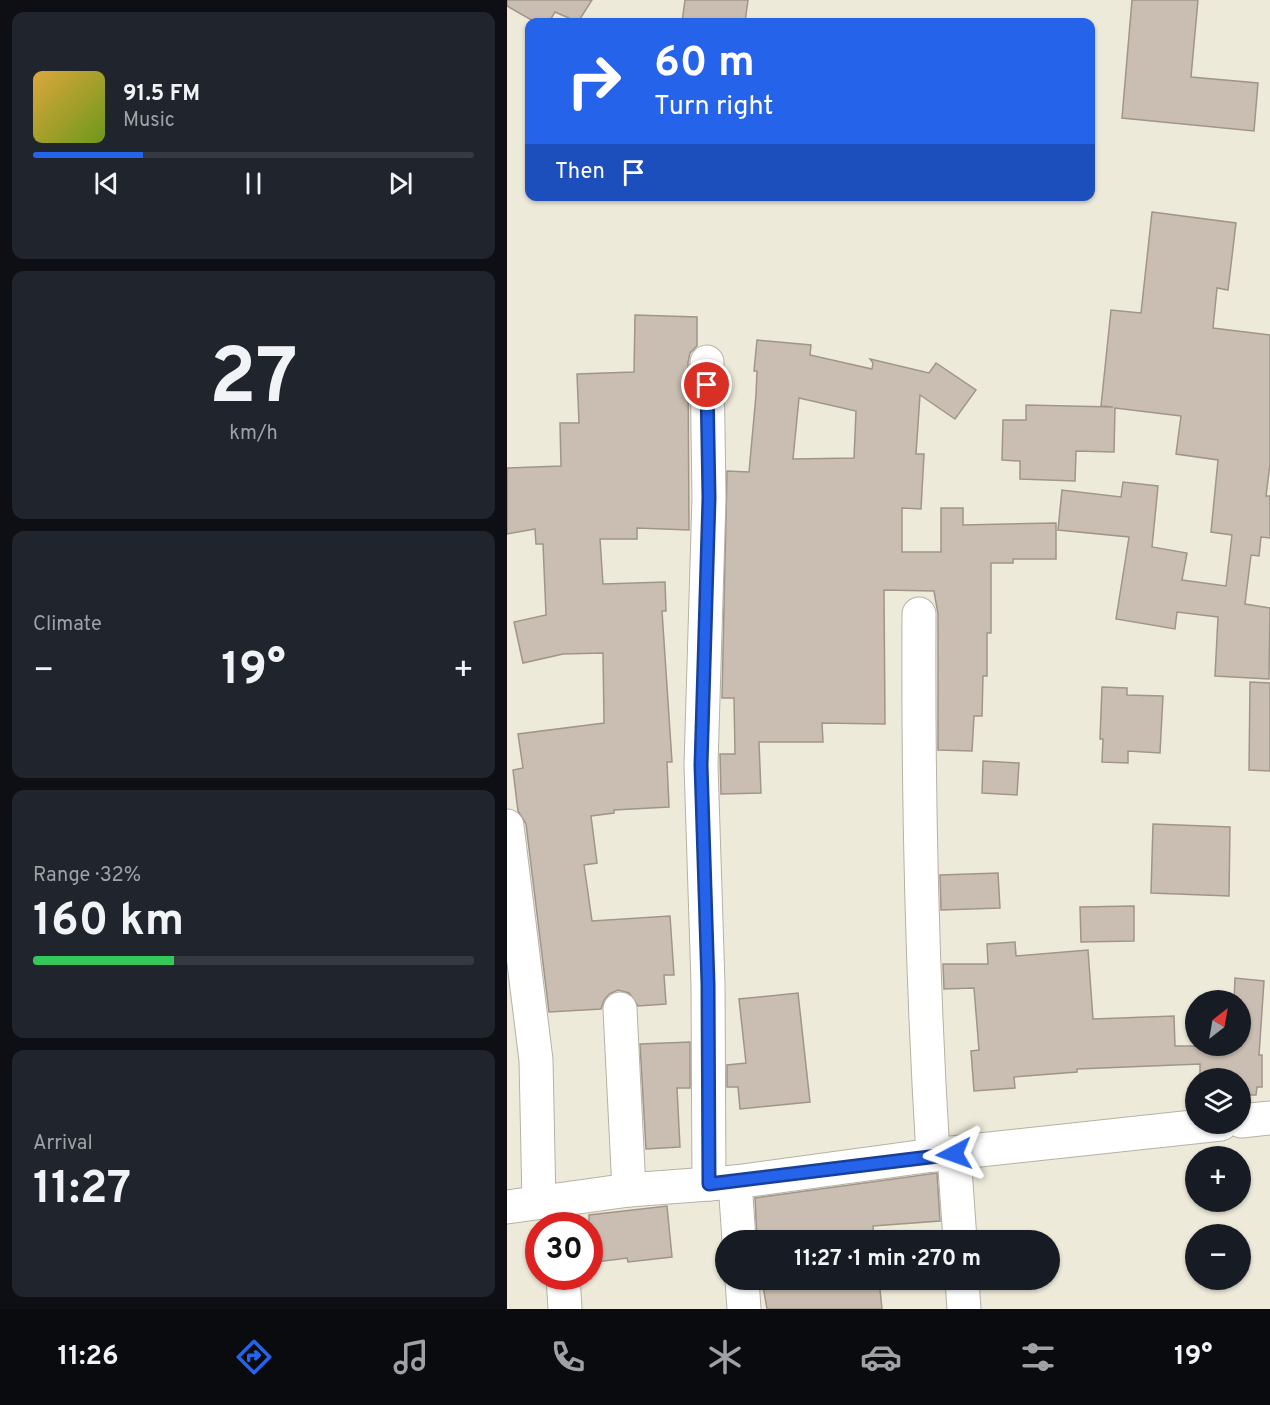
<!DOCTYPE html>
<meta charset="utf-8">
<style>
body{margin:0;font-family:Overpass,sans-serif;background:#20242c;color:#f1f3f6;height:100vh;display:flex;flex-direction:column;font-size:22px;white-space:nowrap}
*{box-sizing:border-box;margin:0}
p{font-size:20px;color:#9ea1a6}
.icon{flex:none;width:33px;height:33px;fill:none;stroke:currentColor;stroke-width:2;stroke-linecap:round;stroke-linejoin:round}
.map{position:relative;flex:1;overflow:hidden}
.drawer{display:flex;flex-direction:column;gap:12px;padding:12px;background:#0d0f14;width:507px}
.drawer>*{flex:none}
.hud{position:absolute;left:18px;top:18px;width:570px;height:183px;border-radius:12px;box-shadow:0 2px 4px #0004;background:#2563eb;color:#fff;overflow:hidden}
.needle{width:39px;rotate:31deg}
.tools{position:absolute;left:678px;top:990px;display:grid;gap:12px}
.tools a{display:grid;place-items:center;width:66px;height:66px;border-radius:50%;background:#171b24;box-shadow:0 2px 4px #0004;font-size:30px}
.speed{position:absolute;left:18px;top:1212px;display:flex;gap:12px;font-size:30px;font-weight:700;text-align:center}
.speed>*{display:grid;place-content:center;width:78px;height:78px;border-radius:50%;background:#171b24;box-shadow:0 2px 4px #0004;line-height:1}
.speed .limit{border:9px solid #d22;background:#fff;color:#111}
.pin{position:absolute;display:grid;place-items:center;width:51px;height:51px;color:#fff;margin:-26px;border:3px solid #fff;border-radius:50%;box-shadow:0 2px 6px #0007}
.me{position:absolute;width:66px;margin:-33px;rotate:266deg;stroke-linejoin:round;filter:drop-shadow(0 0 4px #0008)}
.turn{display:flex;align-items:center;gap:21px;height:126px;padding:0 30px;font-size:27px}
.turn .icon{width:78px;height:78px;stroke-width:2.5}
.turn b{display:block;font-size:42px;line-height:51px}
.then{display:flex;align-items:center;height:57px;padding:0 30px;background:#0003;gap:12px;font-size:22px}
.big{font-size:45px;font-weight:700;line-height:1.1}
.drawer .card{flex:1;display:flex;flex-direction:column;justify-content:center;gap:9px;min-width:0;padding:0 21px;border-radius:12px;background:#20242c}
.drawer .dial{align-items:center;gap:0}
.dial b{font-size:78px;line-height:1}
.song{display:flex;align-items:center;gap:18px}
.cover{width:72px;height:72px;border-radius:9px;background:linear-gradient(135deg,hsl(40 70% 55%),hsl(80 70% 35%))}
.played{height:6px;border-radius:3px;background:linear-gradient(90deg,#2563eb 25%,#363941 25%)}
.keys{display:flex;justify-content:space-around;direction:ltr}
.heat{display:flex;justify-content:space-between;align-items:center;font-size:33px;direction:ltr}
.charge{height:9px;border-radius:4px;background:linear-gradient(90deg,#34c759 32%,#363941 0)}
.trip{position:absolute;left:208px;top:1230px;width:345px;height:60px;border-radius:30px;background:#171b24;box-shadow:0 2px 4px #0004;font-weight:700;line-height:60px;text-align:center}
.tabs{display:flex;height:96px;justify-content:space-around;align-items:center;background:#090b0e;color:#9ea1a6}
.tabs .icon{width:42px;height:42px}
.tabs .selected{color:#2563eb}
.tabs b{font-size:27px;color:#f1f3f6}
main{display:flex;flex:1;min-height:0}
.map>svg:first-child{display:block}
.building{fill:#cabeb2;stroke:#a09589;stroke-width:1.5;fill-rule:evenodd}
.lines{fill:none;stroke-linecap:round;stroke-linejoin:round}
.minor-casing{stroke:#b6b2a3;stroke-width:35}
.minor{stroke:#fff;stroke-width:33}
.route-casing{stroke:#184099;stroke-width:15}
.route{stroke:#2563eb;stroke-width:10}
</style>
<main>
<section class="drawer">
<div class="card">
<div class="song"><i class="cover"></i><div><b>91.5 FM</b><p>Music</p></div></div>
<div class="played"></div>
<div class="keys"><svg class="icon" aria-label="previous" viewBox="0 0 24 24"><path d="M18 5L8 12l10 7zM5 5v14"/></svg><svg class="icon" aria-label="pause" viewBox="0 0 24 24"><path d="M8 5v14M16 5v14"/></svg><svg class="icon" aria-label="next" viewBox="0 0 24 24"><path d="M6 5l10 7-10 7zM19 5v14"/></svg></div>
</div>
<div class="card dial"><b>27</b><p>km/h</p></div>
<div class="card"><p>Climate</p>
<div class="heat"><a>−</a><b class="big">19°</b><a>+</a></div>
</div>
<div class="card"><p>Range · 32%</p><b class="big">160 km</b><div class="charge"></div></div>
<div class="card"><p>Arrival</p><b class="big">11:27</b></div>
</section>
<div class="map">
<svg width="763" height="1309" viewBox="0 0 763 1309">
<rect width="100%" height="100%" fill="#eeeada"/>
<g class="building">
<path d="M0 0H85L71 22 48 12 42 22H28L0 6Z"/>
<path d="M178 0H241L238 22H175Z"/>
<path d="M625 0H691L684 77 751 83 747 131 615 118Z"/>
<path d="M645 212 729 223 721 290 710 288 706 328 763 335V464L759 496H763V538L754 537 752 556 744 555 738 604 763 608 762 679 708 676 711 617 670 612 668 629 609 619 622 537 551 530 555 490 614 497 616 482 651 486 645 547 680 553 675 580 719 586 725 535 704 532 711 460 669 454 674 416 608 408 607 452 569 451 568 481 513 479V461L495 460 496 420H519V405L606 407 594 406 604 310 634 313Z"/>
<path d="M128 315 190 317V346L183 353 181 362 182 530 130 528V539H93L96 584 158 582 159 611H155L165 762H160L162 807 107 810V813L84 816 90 863 77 865 85 921 163 916 167 975H157L159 1004 131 1006 122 993 111 990 102 994 97 1000 94 1009 42 1012 19 824 11 811 6 770 16 768 11 734 97 723 96 653 56 654 16 663 7 622 39 615 36 544H29L28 529 0 534V468L54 466 53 423H72L70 374 127 372Z"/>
<path d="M250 340 304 345 303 355 365 369 366 363 363 359 422 373 429 363 469 390 448 419 413 395 409 454H417L414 509 395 508V552H434V508H456V525L549 523V559H506V563H484V633H480V676H476L475 716H467L465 751 431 750V614L427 591 377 590 378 724 315 723 316 742H252L254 793 214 794 213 754H228L227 698H215L220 471 242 472 249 395 250 371H247ZM292 398 349 411 347 458 286 459Z"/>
<path d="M743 682 763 683V771L742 770Z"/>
<path d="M595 687 620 688V695L656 696 653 753 621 751V763L595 762 596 739H593Z"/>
<path d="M476 761 512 763 510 795 475 793Z"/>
<path d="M646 824 723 827 722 896 644 893Z"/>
<path d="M491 873 493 908 434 910 433 875Z"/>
<path d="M627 906V941L574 942 573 907Z"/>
<path d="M508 942 509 956 581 950 586 1019 667 1016 668 1046H734V1000H727L728 978 757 981 752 1055H755V1087H750L749 1095H734V1078H693V1064L570 1069V1072L507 1077 508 1088 467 1091 464 1051 472 1050 467 988 437 989 436 964H481L480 944Z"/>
<path d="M291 993 303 1102 233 1109 231 1087H220V1065L239 1063 232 999Z"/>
<path d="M183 1042V1088H170L173 1147 139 1149 133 1044Z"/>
<path d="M430 1173 433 1221 366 1226 367 1240H250L248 1198Z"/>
<path d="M160 1206 165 1257 121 1262 120 1258 82 1263V1215Z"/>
<path d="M255 1280H372L375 1309H260Z"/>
</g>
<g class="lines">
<defs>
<g id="minor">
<path d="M200 362 202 498 194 765 201 984 202 1184"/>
<path d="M412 614C411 795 415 975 426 1155"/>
<path d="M0 826 29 1060 32 1202"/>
<path d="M113 1009 122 1190"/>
<path d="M734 1121 763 1118"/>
<path d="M447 1154 453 1240"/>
<path d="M228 1182 232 1240"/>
<path d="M0 1207 122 1190 228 1182 426 1155 714 1124"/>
<path d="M56 1276 58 1309"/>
<path d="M235 1280 237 1309"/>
<path d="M455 1280 457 1309"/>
</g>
</defs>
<use href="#minor" class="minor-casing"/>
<use href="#minor" class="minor"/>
</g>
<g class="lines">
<defs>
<path id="route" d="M200 385 202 498 194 765 201 984 202 1184 447 1154"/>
</defs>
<use href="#route" class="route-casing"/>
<use href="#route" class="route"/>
</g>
</svg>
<div class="tools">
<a><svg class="needle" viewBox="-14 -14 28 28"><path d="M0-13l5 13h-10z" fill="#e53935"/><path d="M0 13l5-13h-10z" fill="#9ea1a6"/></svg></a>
<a><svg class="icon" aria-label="layers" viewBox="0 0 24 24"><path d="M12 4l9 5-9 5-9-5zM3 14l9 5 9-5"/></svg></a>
<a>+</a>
<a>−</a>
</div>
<div class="speed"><div class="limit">30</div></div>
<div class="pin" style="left:200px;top:385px;background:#d93025"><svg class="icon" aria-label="arrive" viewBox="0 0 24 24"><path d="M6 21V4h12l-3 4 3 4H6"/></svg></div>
<svg class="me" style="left:447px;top:1154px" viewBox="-20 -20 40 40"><path d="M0-17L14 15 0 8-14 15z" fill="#2563eb" stroke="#fff" stroke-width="4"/></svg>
<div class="trip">11:27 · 1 min · 270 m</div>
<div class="hud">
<div class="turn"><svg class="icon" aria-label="right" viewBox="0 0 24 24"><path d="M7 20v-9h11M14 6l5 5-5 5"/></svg><div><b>60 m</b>Turn right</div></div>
<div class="then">Then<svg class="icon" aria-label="arrive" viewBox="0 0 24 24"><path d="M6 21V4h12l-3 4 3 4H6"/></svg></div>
</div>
</div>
</main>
<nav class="tabs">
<b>11:26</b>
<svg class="icon selected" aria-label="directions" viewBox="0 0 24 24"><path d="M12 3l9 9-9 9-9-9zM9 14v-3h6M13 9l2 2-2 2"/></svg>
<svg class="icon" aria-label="music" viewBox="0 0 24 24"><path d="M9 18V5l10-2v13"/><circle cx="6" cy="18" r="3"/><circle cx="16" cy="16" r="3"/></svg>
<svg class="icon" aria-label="phone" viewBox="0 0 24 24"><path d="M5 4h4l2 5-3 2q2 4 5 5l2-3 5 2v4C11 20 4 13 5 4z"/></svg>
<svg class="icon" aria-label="climate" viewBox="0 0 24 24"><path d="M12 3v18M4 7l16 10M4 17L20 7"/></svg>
<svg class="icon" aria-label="car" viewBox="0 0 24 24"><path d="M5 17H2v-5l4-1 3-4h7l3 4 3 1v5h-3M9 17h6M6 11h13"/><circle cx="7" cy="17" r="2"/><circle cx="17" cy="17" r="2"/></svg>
<svg class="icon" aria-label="filters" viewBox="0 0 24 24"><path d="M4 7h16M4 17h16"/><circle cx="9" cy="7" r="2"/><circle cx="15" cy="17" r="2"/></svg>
<b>19°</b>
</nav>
